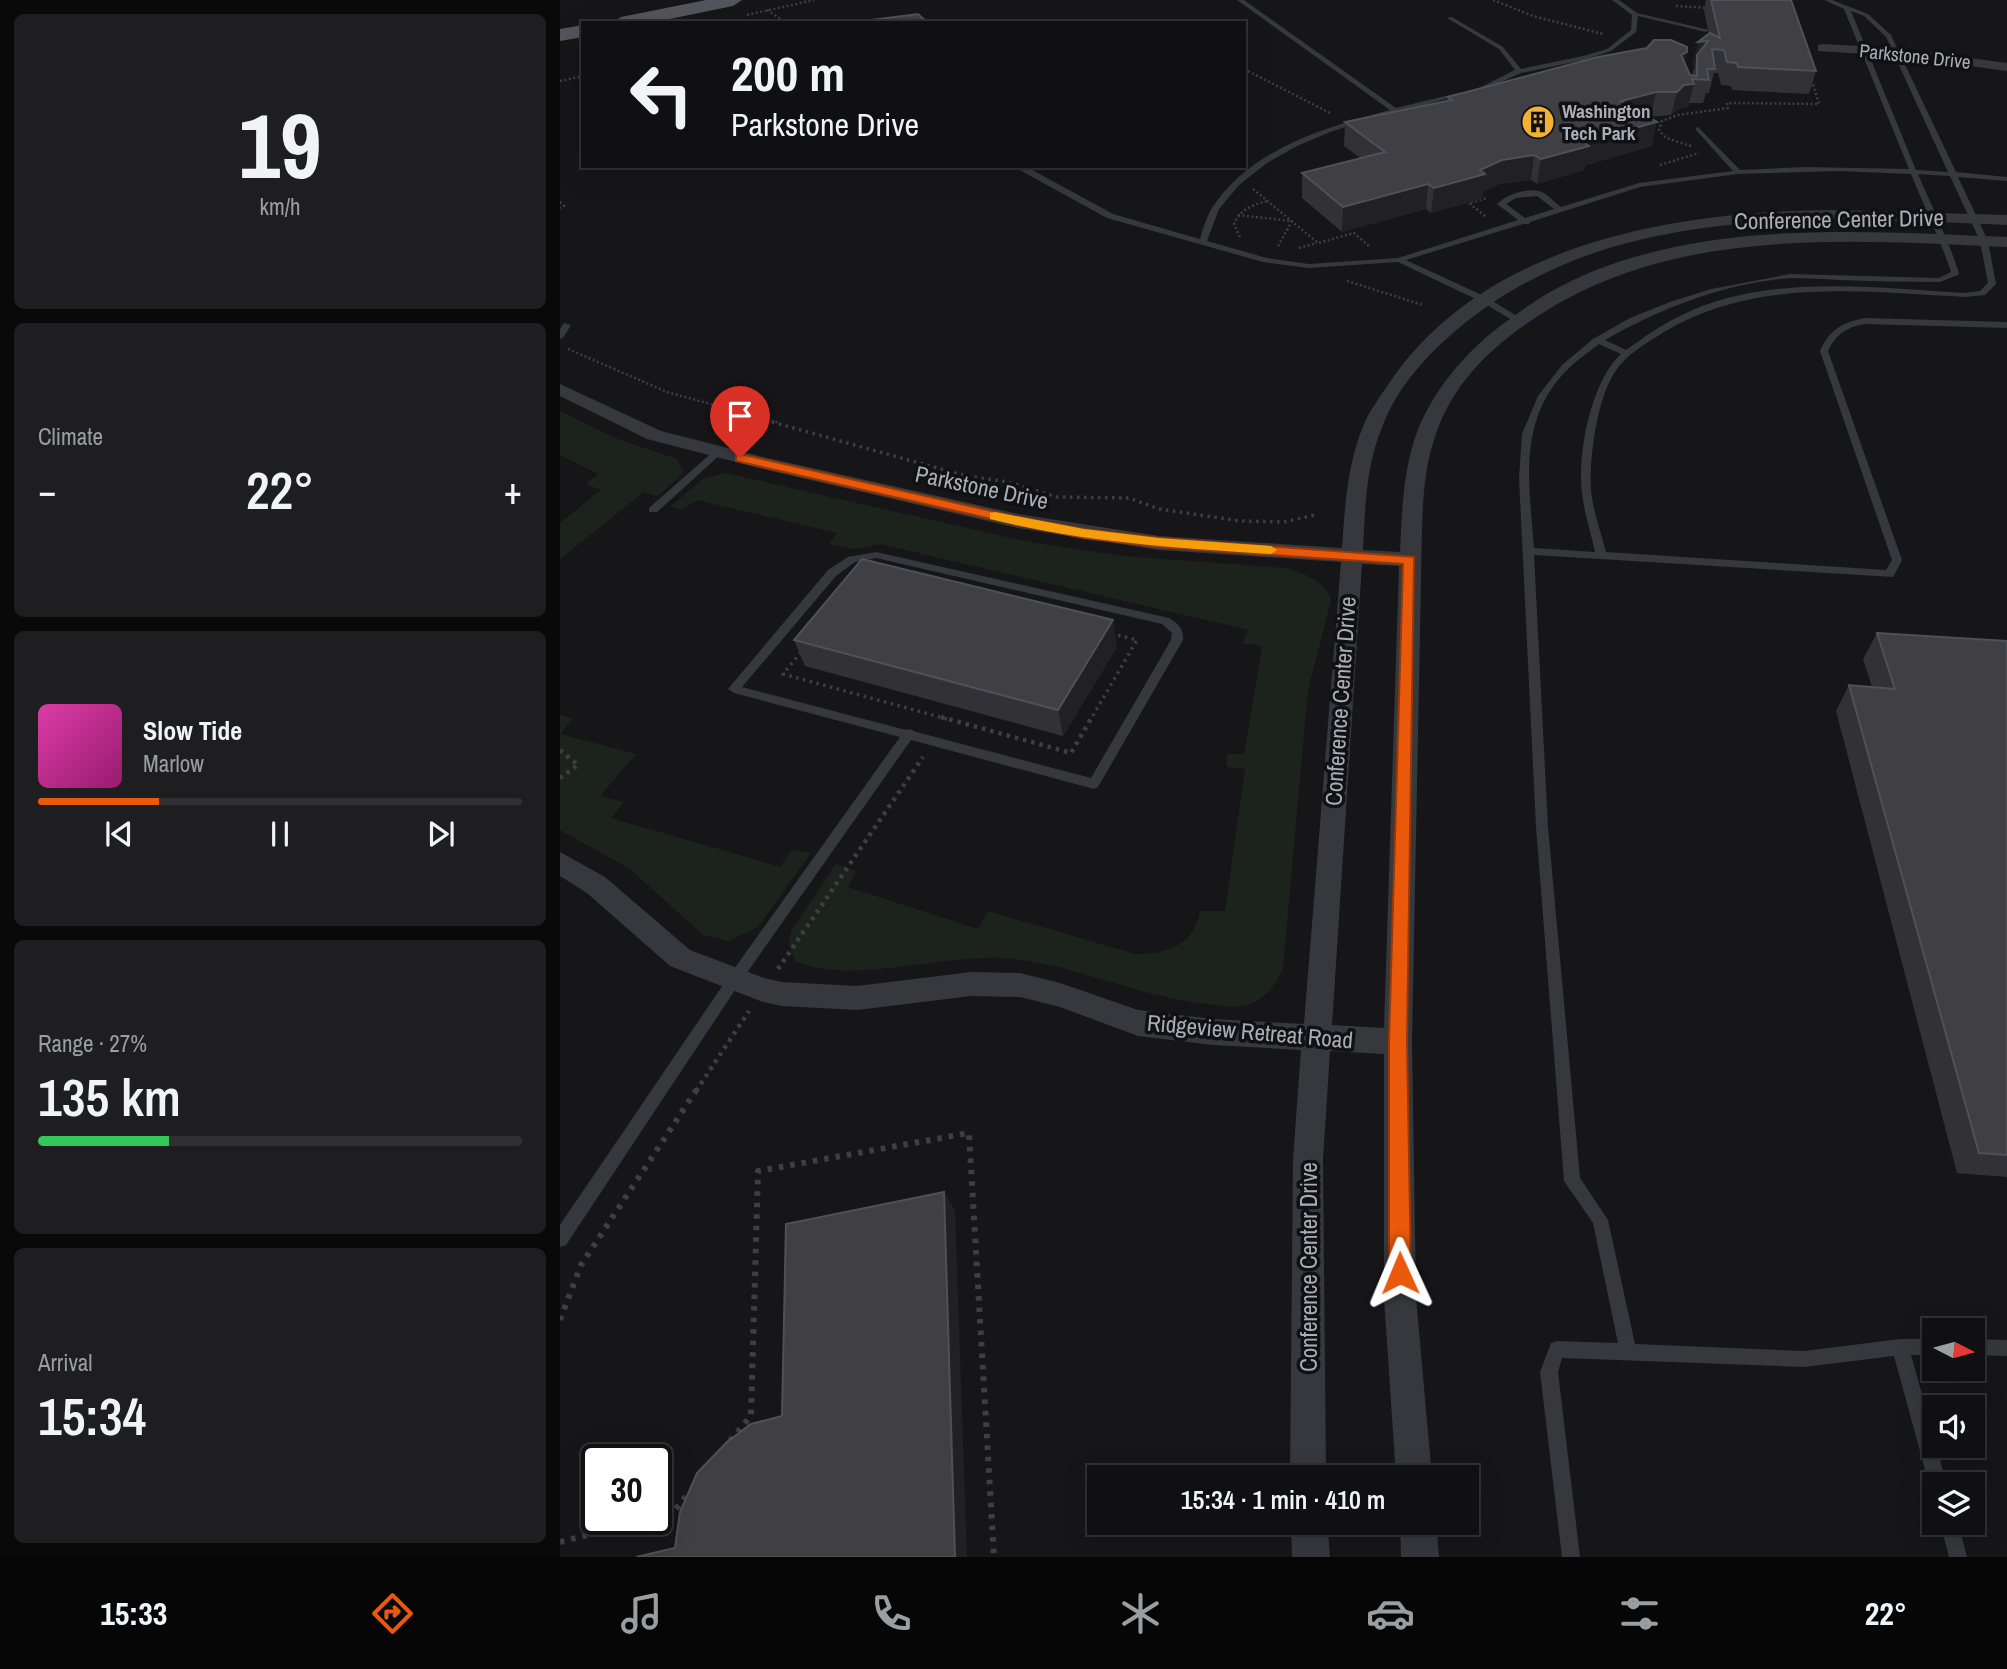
<!DOCTYPE html>
<meta charset="utf-8">
<style>
body{margin:0;font-family:"Archivo Narrow",sans-serif;background:#1e1e20;color:#f1f3f6;height:100vh;display:flex;flex-direction:column;font-size:26px;white-space:nowrap}
*{box-sizing:border-box;margin:0}
p{font-size:23px;color:#9c9d9f}
.icon{flex:none;width:38px;height:38px;fill:none;stroke:currentColor;stroke-width:2;stroke-linecap:round;stroke-linejoin:round}
.map{position:relative;flex:1;overflow:hidden}
.side{display:flex;flex-direction:column;gap:14px;padding:14px;background:#09090a;width:560px}
.side>*{flex:none}
.guide{position:absolute;left:21px;top:21px;width:665px;height:147px;border-radius:0px;box-shadow:0 7px 28px #0002,0 0 0 2px #303032;background:#101012;color:#f1f3f6;overflow:hidden}
.needle{width:46px;rotate:96deg}
.tools{position:absolute;left:1362px;top:1318px;display:grid;gap:14px}
.tools a{display:grid;place-items:center;width:63px;height:63px;border-radius:0px;background:#101012;box-shadow:0 7px 28px #0002,0 0 0 2px #303032;font-size:35px}
.speed{position:absolute;left:21px;top:1444px;display:flex;gap:14px;font-size:35px;font-weight:700;text-align:center}
.speed>*{display:grid;place-content:center;width:91px;height:91px;border-radius:50%;background:#101012;box-shadow:0 7px 28px #0002,0 0 0 2px #303032;line-height:1}
.speed .limit{border:4px solid #111;border-radius:10px;background:#fff;color:#111}
.pin{position:absolute;display:grid;place-items:center;width:60px;height:60px;color:#fff;margin:-72px -30px;border-radius:50% 50% 50% 0;rotate:-45deg;box-shadow:0 0 7px #0007}
.pin .icon{rotate:45deg}
.me{position:absolute;width:77px;margin:-38px;rotate:359deg;stroke-linejoin:round;filter:drop-shadow(0 0 5px #0008)}
.turn{display:flex;align-items:center;gap:24px;height:147px;padding:0 35px;font-size:32px}
.turn .icon{width:91px;height:91px;stroke-width:2.5}
.turn b{display:block;font-size:49px;line-height:60px}
.big{font-size:52px;font-weight:600;line-height:1.1}
.side .tile{flex:1;display:flex;flex-direction:column;justify-content:center;gap:10px;min-width:0;padding:0 24px;border-radius:10px;background:#1e1e20}
.side .dial{align-items:center;gap:0}
.dial b{font-size:91px;line-height:1}
.song{display:flex;align-items:center;gap:21px}
.cover{width:84px;height:84px;border-radius:10px;background:linear-gradient(135deg,hsl(320 70% 55%),hsl(320 70% 35%))}
.played{height:7px;border-radius:4px;background:linear-gradient(90deg,#ea580c 25%,#303032 25%)}
.keys{display:flex;justify-content:space-around;direction:ltr}
.heat{display:flex;justify-content:space-between;align-items:center;font-size:38px;direction:ltr}
.charge{height:10px;border-radius:5px;background:linear-gradient(90deg,#34c759 27%,#303032 0)}
.trip{position:absolute;left:527px;top:1465px;width:392px;height:70px;border-radius:0px;background:#101012;box-shadow:0 7px 28px #0002,0 0 0 2px #303032;font-weight:600;line-height:70px;text-align:center}
.menu{display:flex;height:112px;justify-content:space-around;align-items:center;background:#060607;color:#9c9d9f}
.menu .icon{width:49px;height:49px}
.menu .current{color:#ea580c}
.menu b{font-size:32px;color:#f1f3f6}
main{display:flex;flex:1;min-height:0}
.map>svg:first-child{display:block}
.green{fill:#1c231d}
.lines{fill:none;stroke-linecap:round;stroke-linejoin:round}
.path-far3{stroke:#3d3f44;stroke-width:2.5;stroke-dasharray:2 2.5;stroke-linecap:butt}
.path-far2{stroke:#3d3f44;stroke-width:3.5;stroke-dasharray:2.5 4.5;stroke-linecap:butt}
.path-far1{stroke:#3d3f44;stroke-width:4.5;stroke-dasharray:3.5 5;stroke-linecap:butt}
.path{stroke:#3d3f44;stroke-width:6;stroke-dasharray:4.5 7;stroke-linecap:butt}
.service{fill:#37383d;fill-rule:evenodd}
.minor{fill:#37383d;fill-rule:evenodd}
.primary{fill:#53555c;fill-rule:evenodd}
.wall{fill:#323236}
.shaded-wall{fill:#212124}
.building{fill:#3f3f44;stroke:#4f5156;stroke-width:2}
.route{fill:#ea580c;stroke:#983908;stroke-width:2}
.slow{fill:#f59e0b}
.labels{text-anchor:middle;dominant-baseline:central;stroke-width:7;stroke-linejoin:round;paint-order:stroke}
.far-street-label{font-size:19px;fill:#a8adb8;stroke:#111113}
.far-poi-label{font-size:19px;font-weight:bold;fill:#a8adb8;stroke:#111113;text-anchor:start}
.street-label{font-size:23px;fill:#a8adb8;stroke:#111113}
</style>
<main>
<section class="side">
<div class="tile dial"><b>19</b><p>km/h</p></div>
<div class="tile"><p>Climate</p>
<div class="heat"><a>−</a><b class="big">22°</b><a>+</a></div>
</div>
<div class="tile">
<div class="song"><i class="cover"></i><div><b>Slow Tide</b><p>Marlow</p></div></div>
<div class="played"></div>
<div class="keys"><svg class="icon" aria-label="previous" viewBox="0 0 24 24"><path d="M18 5L8 12l10 7zM5 5v14"/></svg><svg class="icon" aria-label="pause" viewBox="0 0 24 24"><path d="M8 5v14M16 5v14"/></svg><svg class="icon" aria-label="next" viewBox="0 0 24 24"><path d="M6 5l10 7-10 7zM19 5v14"/></svg></div>
</div>
<div class="tile"><p>Range · 27%</p><b class="big">135 km</b><div class="charge"></div></div>
<div class="tile"><p>Arrival</p><b class="big">15:34</b></div>
</section>
<div class="map">
<svg width="1447" height="1557" viewBox="0 0 1447 1557">
<rect width="100%" height="100%" fill="#161618"/>
<g class="green">
<path d="M0 411 55 438 117 459 123 470 121 475 98 496 84 492 0 559V523L41 490 26 484 38 474 0 455Z"/>
<path d="M165 473 469 542 563 556 724 568C743 572 765 581 771 600L748 690 723 968C715 987 703 1002 682 1006 667 1008 649 1004 634 1002 568 993 508 962 441 958 383 955 286 985 235 961L229 944 231 931 276 864 296 871 288 887 418 929 428 911 575 954C605 955 635 945 640 911H665L685 769 667 767V754H684L702 646 682 643 689 630 320 544 293 549 269 544 277 533 137 500 122 510 111 506 143 479Z"/>
<path d="M1 715 13 719 0 734 76 754 40 796 64 802 51 818 221 867 231 850 251 853 198 927 169 941 143 935 70 869 0 830V716Z"/>
</g>
<g class="lines">
<g class="path-far3">
<path d="M933 0 973 16 1043 34"/>
<path d="M1116 6 1149 8"/>
<path d="M207 10 227 23"/>
<path d="M187 15 254 0"/>
<path d="M684 69 770 113"/>
<path d="M0 81 23 76"/>
<path d="M1131 146 1106 138 1099 130 1102 121 1118 115 1168 108 1167 103 1259 104 1251 78"/>
<path d="M1100 165 1139 153"/>
<path d="M693 189 758 243 794 233 809 246"/>
<path d="M0 202 4 206 0 208"/>
<path d="M678 215 732 221 717 248"/>
<path d="M925 216 909 203 927 198"/>
<path d="M680 237 674 224C680 209 693 205 707 201"/>
<path d="M739 248 757 243"/>
<path d="M787 281 863 305"/>
<path d="M8 349 107 392 219 423"/>
</g>
<g class="path-far2">
<path d="M212 422 406 476 448 482 497 497 569 498 599 509 680 521 724 522 755 515"/>
<path d="M387 719 223 674 307 573 577 640 531 719"/>
</g>
<g class="path-far1">
<path d="M381 717 511 753 532 717"/>
<path d="M0 750 18 765 0 778"/>
<path d="M218 969 363 757"/>
<path d="M136 1091 189 1011"/>
</g>
<g class="path">
<path d="M0 1320 21 1265 137 1089"/>
<path d="M170 1441 191 1416 198 1171 409 1133 434 1557"/>
<path d="M96 1518 112 1514 130 1491"/>
<path d="M0 1542 92 1519"/>
</g>
<g class="service">
<path d="M677 0H684L836 108 902 92 905 94 804 121 770 132 737 146 707 163 680 184 659 209 647 241 707 258 749 264 838 258 958 220 937 204C947 194 968 187 982 192 988 195 995 203 1001 207L1079 183 1173 171 1136 130V128L1138 127 1180 170 1245 167 1349 169 1284 9 1264 0H1272L1308 14 1331 35 1396 172 1447 177V181L1398 177 1428 241 1436 284 1425 295 1405 297C1303 292 1196 277 1104 332 1087 343 1066 354 1055 372 1037 398 1029 459 1031 490 1033 512 1041 532 1046 552L1326 570 1332 560 1260 351C1269 330 1283 322 1305 318L1447 322V328L1305 324C1287 327 1276 334 1268 351L1342 560 1333 577 974 555 988 827 1020 1178 1048 1220 1075 1344 1244 1351 1340 1339H1374V1355H1351L1374 1437V1446H1376L1387 1484H1374V1491L1369 1484 1334 1356 1244 1367 1002 1358 998 1372 1020 1557H1002L980 1372 991 1343 997 1341 1058 1343 1033 1223 1004 1181 976 827 959 478 962 434 978 396 1002 365 1033 339 1070 318 1110 302 1151 289 1230 274 1379 278 1391 272C1380 238 1364 207 1351 174L1279 171 1178 174 1080 187 970 222 969 224H963L846 260 926 297 960 318 961 320 957 323 920 301 838 262 749 268 703 262 547 218 456 168V166H465L553 214 640 239C643 229 646 218 652 208 690 149 766 127 830 110ZM1291 11 1304 16 1326 37 1388 172 1356 170ZM1358 174 1390 176 1420 241 1428 283 1420 291 1405 293C1314 288 1204 273 1120 316 1101 325 1083 338 1066 350L1045 340C1098 309 1168 282 1231 278 1246 278 1263 279 1279 280 1312 281 1346 282 1380 282L1398 275 1399 273C1388 239 1372 207 1358 174ZM977 196 994 209 965 218 946 204 956 198ZM1039 344 1061 354C1031 381 1017 454 1022 493 1024 513 1031 532 1035 552L974 548C969 483 957 418 1009 368 1018 359 1029 352 1039 344Z"/>
<path d="M1052 0H1059L1077 13 1149 30 1146 32 1078 16 1076 32 1051 51 1024 60 961 73 923 90 920 88 921 87 955 70 939 49 887 18 892 17 943 47 961 69 1023 56 1047 49 1071 30 1072 15Z"/>
<path d="M4 323 11 325 3 338 0 339V329Z"/>
<path d="M158 449 161 450V454L97 512H89V508L155 450Z"/>
<path d="M316 552 609 618C618 623 624 629 623 640L538 787 534 789 351 740 179 984 6 1245 0 1247V1225L169 976 340 737 174 693 168 689 268 570 288 557ZM316 558 602 624 612 633 611 640 531 778 356 732 350 729 346 730 182 687 276 576 295 562Z"/>
<path d="M1412 1339 1447 1340V1356L1412 1355Z"/>
<path d="M1380 1522H1398L1407 1557H1389Z"/>
</g>
<g class="minor">
<path d="M1262 44 1336 48 1447 63V71L1336 56 1258 51V45Z"/>
<path d="M1275 210 1447 215V225C1267 218 1066 201 914 316 877 344 840 381 823 425 806 465 805 507 803 550L840 552C842 512 843 470 857 432 876 384 912 345 954 316 966 308 977 299 990 292 1124 217 1299 231 1447 237V247C1285 240 1109 225 969 322 928 350 892 386 876 434 865 464 863 496 862 528L852 1042 856 1298 872 1477H836L824 1298V1054L770 1051 763 1159 766 1477H730L733 1159 741 1050 653 1045 578 1036 500 1007 460 997 411 996 297 1010 222 1006 203 1002 110 966 27 893 0 876V852L45 877 130 950 204 978 222 982 297 986 411 972 460 973 500 983 578 1010 653 1019 744 1024 781 562 599 550 458 528 203 469 87 439 0 396V384L101 431 203 457 458 514 599 536 782 548C785 506 787 464 804 424 811 408 822 394 832 379 928 241 1119 211 1275 210ZM802 564 839 566 824 1028 772 1025Z"/>
<path d="M731 1522H767L770 1557H732Z"/>
<path d="M840 1522H876L879 1557H841Z"/>
</g>
<g class="primary">
<path d="M146 0H182L173 6 90 23H52L61 17Z"/>
<path d="M23 25V37L0 41V29Z"/>
</g>
</g>
<g class="wall">
<path d="M1146 0H1231L1256 71 1249 94 1172 90 1171 86 1161 85 1158 73H1154L1149 93H1146L1143 103H1129L1128 107 1118 109 1111 115 1088 117 1092 146 1026 165 1024 170 977 184 971 180 939 184 923 192 922 199 871 213 866 209 782 232 742 198V173L800 158 784 146 785 122 887 101 888 97 1127 52 1124 63 1130 75H1132L1135 65H1132L1149 35 1144 11Z"/>
<path d="M1317 633 1447 641V1177L1397 1173 1276 711 1289 685 1312 687 1303 659Z"/>
<path d="M234 640 557 647 503 736 245 666Z"/>
</g>
<g class="shaded-wall">
<path d="M1148 41 1137 55 1135 65H1132L1138 42Z"/>
<path d="M1127 52 1122 74 1121 55Z"/>
<path d="M1134 84 1128 107 1118 109 1111 115 1117 92 1124 85Z"/>
<path d="M1096 92 1091 116 1057 125 1061 101Z"/>
<path d="M1097 122 1092 146 1026 165 1024 170 977 184 981 159 1023 142Z"/>
<path d="M974 155 971 180 939 184 923 192 922 199 871 213 874 188 920 170 942 160Z"/>
<path d="M868 184 866 209 782 232 783 207Z"/>
<path d="M553 620 557 647 503 736 498 710Z"/>
<path d="M384 1192 395 1210 407 1557H395Z"/>
</g>
<g class="building">
<path d="M1151 0H1231L1256 71 1178 67 1177 63 1167 62 1164 50 1152 49 1155 69H1147L1149 80 1132 79 1134 84 1124 85 1117 92H1096L1061 101 1097 122 1023 142 1029 146 981 159 974 155 942 160 920 170 925 174 874 188 868 184 783 207 742 173 825 152 785 122 892 100 888 97 1038 57 1087 48 1094 40H1111L1127 47V52L1121 55 1130 75 1137 76V55L1148 41 1138 42 1150 33 1160 38Z"/>
<path d="M358 14 368 23H313L315 22 312 20Z"/>
<path d="M302 559 553 620 498 710 234 640Z"/>
<path d="M1317 633 1447 641V1155L1419 1153 1289 685 1335 689Z"/>
<path d="M384 1192 395 1557H76L115 1548 120 1512 137 1473 167 1442 191 1424 222 1416 226 1224Z"/>
</g>
<path class="route" d="M180 454 458 517 524 529 599 538 854 557 847 1041 851 1273 847 1280 840 1283 833 1280 829 1273V1041L843 564 599 547 524 538 458 525 176 461V455Z"/>
<path class="slow" d="M435 512 524 529 599 538 711 546 717 550 711 554C616 548 522 542 430 519V513Z"/>
<defs>
<symbol id="building-disc" viewBox="-11 -11 22 22"><circle r="9.5" fill="#f2b134" stroke="#111113"/><path d="M-4-6H4V6H1V3H-1V6H-4ZM-2.5-4.3h1.7v1.8h-1.7ZM.8-4.3h1.7v1.8H.8ZM-2.5-1h1.7V.8h-1.7ZM.8-1h1.7V.8H.8Z" fill="#111"/></symbol>
</defs>
<g fill-rule="evenodd">
<use href="#building-disc" x="959" y="103" width="38" height="38"/>
</g>
<g class="labels">
<g class="far-street-label">
<text transform="translate(1355 56) rotate(6)">Parkstone Drive</text>
</g>
<g class="far-poi-label">
<text x="1002" y="111">Washington<tspan x="1002" dy="22">Tech Park</tspan></text>
</g>
<g class="street-label">
<text transform="translate(1279 219) rotate(-1)">Conference Center Drive</text>
<text transform="translate(422 487) rotate(12)">Parkstone Drive</text>
<text transform="translate(780 701) rotate(-86)">Conference Center Drive</text>
<text transform="translate(690 1031) rotate(5)">Ridgeview Retreat Road</text>
<text transform="translate(748 1267) rotate(-90)">Conference Center Drive</text>
</g>
</g>
</svg>
<div class="tools">
<a><svg class="needle" viewBox="-14 -14 28 28"><path d="M0-13l5 13h-10z" fill="#e53935"/><path d="M0 13l5-13h-10z" fill="#9c9d9f"/></svg></a>
<a><svg class="icon" aria-label="sound" viewBox="0 0 24 24"><path d="M4 9h4l5-4v14l-5-4H4zM17 9q2 3 0 6"/></svg></a>
<a><svg class="icon" aria-label="layers" viewBox="0 0 24 24"><path d="M12 4l9 5-9 5-9-5zM3 14l9 5 9-5"/></svg></a>
</div>
<div class="speed"><div class="limit">30</div></div>
<div class="pin" style="left:180px;top:458px;background:#d93025"><svg class="icon" aria-label="arrive" viewBox="0 0 24 24"><path d="M6 21V4h12l-3 4 3 4H6"/></svg></div>
<svg class="me" style="left:840px;top:1273px" viewBox="-20 -20 40 40"><path d="M0-17L14 15 0 8-14 15z" fill="#ea580c" stroke="#fff" stroke-width="4"/></svg>
<div class="trip">15:34 · 1 min · 410 m</div>
<div class="guide">
<div class="turn"><svg class="icon" aria-label="left" viewBox="0 0 24 24"><path d="M17 20v-9H6M10 6l-5 5 5 5"/></svg><div><b>200 m</b>Parkstone Drive</div></div>
</div>
</div>
</main>
<nav class="menu">
<b>15:33</b>
<svg class="icon current" aria-label="directions" viewBox="0 0 24 24"><path d="M12 3l9 9-9 9-9-9zM9 14v-3h6M13 9l2 2-2 2"/></svg>
<svg class="icon" aria-label="music" viewBox="0 0 24 24"><path d="M9 18V5l10-2v13"/><circle cx="6" cy="18" r="3"/><circle cx="16" cy="16" r="3"/></svg>
<svg class="icon" aria-label="phone" viewBox="0 0 24 24"><path d="M5 4h4l2 5-3 2q2 4 5 5l2-3 5 2v4C11 20 4 13 5 4z"/></svg>
<svg class="icon" aria-label="climate" viewBox="0 0 24 24"><path d="M12 3v18M4 7l16 10M4 17L20 7"/></svg>
<svg class="icon" aria-label="car" viewBox="0 0 24 24"><path d="M5 17H2v-5l4-1 3-4h7l3 4 3 1v5h-3M9 17h6M6 11h13"/><circle cx="7" cy="17" r="2"/><circle cx="17" cy="17" r="2"/></svg>
<svg class="icon" aria-label="filters" viewBox="0 0 24 24"><path d="M4 7h16M4 17h16"/><circle cx="9" cy="7" r="2"/><circle cx="15" cy="17" r="2"/></svg>
<b>22°</b>
</nav>
